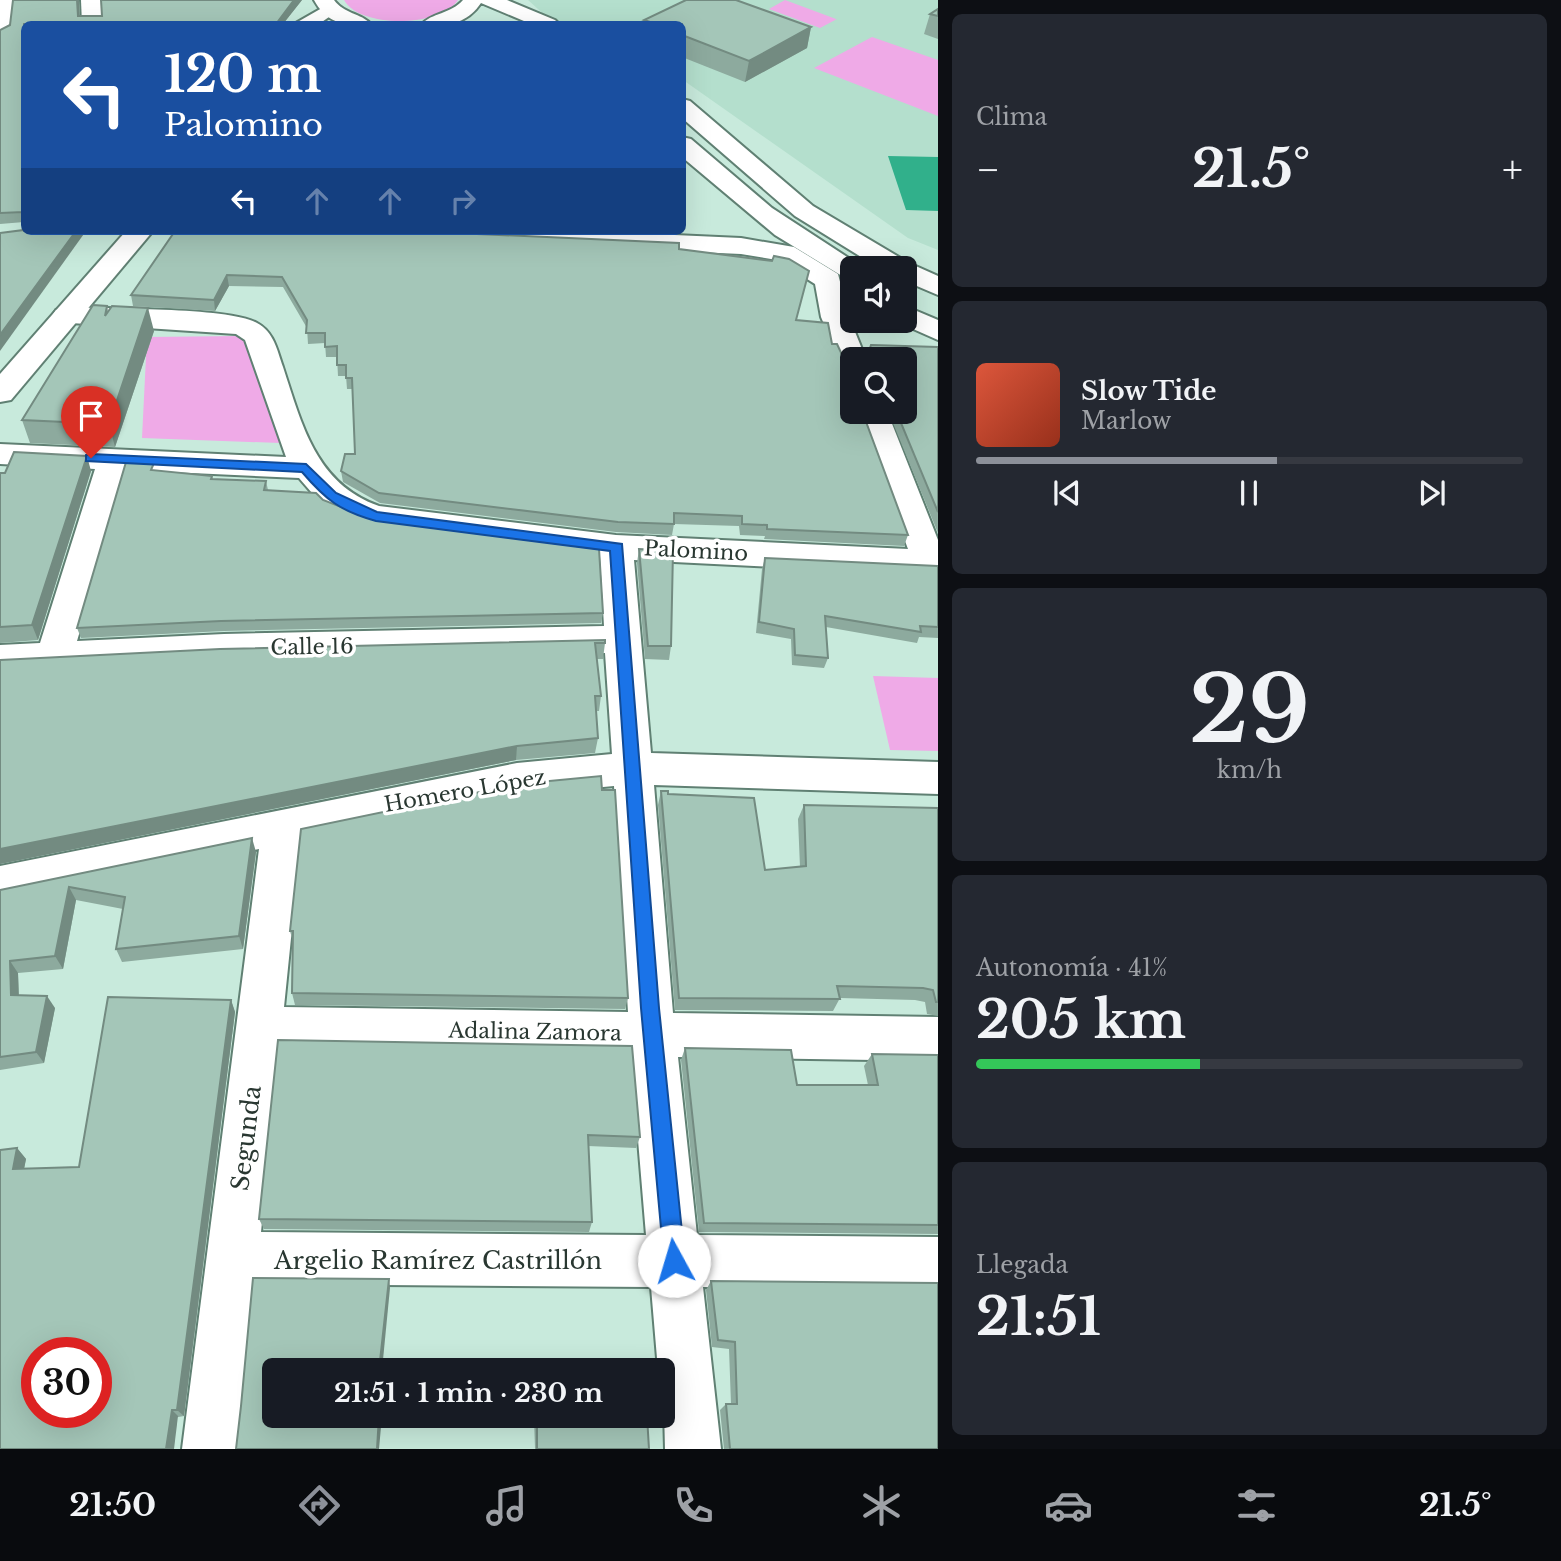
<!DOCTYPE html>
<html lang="es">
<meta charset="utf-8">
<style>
body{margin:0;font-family:"Libre Baskerville",serif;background:#242831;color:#f1f3f6;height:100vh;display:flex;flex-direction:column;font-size:26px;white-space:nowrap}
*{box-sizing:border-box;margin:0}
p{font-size:23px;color:#9ea1a6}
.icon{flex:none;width:38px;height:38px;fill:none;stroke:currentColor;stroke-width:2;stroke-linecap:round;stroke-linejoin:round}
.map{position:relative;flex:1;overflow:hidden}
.drawer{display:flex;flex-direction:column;gap:14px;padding:14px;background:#0d0f14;width:623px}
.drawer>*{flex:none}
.guide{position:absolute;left:21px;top:21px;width:665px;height:214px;border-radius:10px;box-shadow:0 7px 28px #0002;background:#1a4fa0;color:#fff;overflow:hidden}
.buttons{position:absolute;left:840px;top:256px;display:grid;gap:14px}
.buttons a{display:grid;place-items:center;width:77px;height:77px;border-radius:10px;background:#171b24;box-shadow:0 7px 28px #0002;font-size:35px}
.speed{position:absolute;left:21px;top:1337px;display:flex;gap:14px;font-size:35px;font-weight:700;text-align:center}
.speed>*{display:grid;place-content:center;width:91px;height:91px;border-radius:50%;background:#171b24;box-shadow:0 7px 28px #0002;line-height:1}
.speed .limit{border:10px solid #d22;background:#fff;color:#111}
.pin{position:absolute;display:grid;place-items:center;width:60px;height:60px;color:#fff;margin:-72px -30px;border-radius:50% 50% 50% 0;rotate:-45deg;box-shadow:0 0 7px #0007}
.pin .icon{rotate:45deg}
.me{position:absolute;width:77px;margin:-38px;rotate:354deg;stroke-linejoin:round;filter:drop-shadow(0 0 5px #0008)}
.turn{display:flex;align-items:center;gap:24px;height:147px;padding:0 28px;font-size:32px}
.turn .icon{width:91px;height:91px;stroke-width:2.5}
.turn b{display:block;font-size:49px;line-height:60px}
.lanes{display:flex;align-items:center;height:66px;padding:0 28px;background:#0003;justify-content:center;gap:35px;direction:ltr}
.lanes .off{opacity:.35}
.big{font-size:52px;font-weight:700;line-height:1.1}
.drawer .tile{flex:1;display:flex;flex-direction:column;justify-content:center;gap:10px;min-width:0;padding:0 24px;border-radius:10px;background:#242831}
.drawer .dial{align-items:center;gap:0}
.dial b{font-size:91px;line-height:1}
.song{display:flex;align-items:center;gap:21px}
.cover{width:84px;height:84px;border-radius:10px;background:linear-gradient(135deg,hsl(10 70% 55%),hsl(10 70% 35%))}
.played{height:7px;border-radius:4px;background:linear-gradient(90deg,#8c9099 55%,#363941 55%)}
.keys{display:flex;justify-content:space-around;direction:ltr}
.heat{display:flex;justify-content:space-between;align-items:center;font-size:38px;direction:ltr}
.charge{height:10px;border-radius:5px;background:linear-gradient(90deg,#34c759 41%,#363941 0)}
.trip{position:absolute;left:262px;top:1358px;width:413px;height:70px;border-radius:10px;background:#171b24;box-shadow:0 7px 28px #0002;font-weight:700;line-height:70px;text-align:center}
.dock{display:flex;height:112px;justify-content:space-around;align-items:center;background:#090b0e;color:#9ea1a6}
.dock .icon{width:49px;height:49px}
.dock .on{color:#8c9099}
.dock b{font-size:32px;color:#f1f3f6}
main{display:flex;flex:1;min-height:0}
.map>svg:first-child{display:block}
.built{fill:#b4dfcd}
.green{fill:#efaae7}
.water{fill:#31b08b}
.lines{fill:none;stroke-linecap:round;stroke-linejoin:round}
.street-casing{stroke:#608073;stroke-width:4}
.secondary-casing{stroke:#608073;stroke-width:4}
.primary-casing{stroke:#608073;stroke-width:4}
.street{fill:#fff;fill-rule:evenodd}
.secondary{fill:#fff;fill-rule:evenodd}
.primary{fill:#fff;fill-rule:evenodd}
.wall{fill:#8daa9e}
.shaded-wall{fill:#738b81}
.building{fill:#a4c6b8;stroke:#738b81;stroke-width:2;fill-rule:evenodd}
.route{fill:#1a73e8;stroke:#114b97;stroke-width:2}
.labels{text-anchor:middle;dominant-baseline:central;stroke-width:7;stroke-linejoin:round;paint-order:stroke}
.street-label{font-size:21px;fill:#293731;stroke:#fff}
.near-street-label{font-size:24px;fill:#293731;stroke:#fff}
</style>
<main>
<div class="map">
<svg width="938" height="1449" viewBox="0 0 938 1449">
<rect width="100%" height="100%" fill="#c8eadc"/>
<path class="built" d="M528 0H938V250L908 238 683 80 682 24H562L549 19Z"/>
<g class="green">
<path d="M344 0H458C441 27 360 29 344 0Z"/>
<path d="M785 0 836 19H837L820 28 769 9Z"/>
<path d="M872 37 938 60V116L814 68Z"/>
<path d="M242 336 280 443 142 438 147 337Z"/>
<path d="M873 676 938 678V751L890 750Z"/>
</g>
<path class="water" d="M888 156 938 157V211L906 210Z"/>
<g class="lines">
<defs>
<g id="street">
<path d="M0 0H15L11 32 0 38Z"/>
<path d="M81 0H101L102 24H82Z"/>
<path d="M398 231H586L741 238 794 247 838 274 849 317 866 359H852V370L842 367 821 317 815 284 777 260 741 254 411 239 402 237Z"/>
<path d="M905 306 938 320V340L895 321 905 320Z"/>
<path d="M66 307C104 309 230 307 257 323 274 332 277 350 283 367 302 425 316 484 379 506L616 535 908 549 857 411H887L938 540V575L634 560 651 753 938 762V794L654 785 673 1013 938 1017V1061L678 1057 697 1235 938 1237V1289L703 1287 721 1449H665L663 1370H658L651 1287 255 1284 238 1449H182L259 849 0 902V866L517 763 612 754 605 653 224 662 0 673V645L40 643 95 469 0 464V444L286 457 245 340 236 334 56 322 52 316 56 310ZM127 470 299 478 325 508 376 528 600 557 604 626 224 634 77 641ZM614 786 628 1012 284 1007 301 840 517 795ZM279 1050 631 1056 646 1235 261 1232Z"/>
</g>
<g id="secondary">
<path d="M329 4 339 10 319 24H294Z"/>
<path d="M126 231H153L11 400 0 402V374Z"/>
</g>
<g id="primary">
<path d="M314 0H334C344 14 361 13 371 24 345 26 327 24 314 0Z"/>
<path d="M463 0H507L555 20 559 24H531L481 3C466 25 447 26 422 24 431 13 451 14 463 0Z"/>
<path d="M682 99 690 101 813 206 909 263 938 276V295L905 281V268H879L795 216 682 118Z"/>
<path d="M682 137 691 139 772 208 864 268H852V278L842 276 775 235 682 157Z"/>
</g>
</defs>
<use href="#street" class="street-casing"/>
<use href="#secondary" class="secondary-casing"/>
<use href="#primary" class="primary-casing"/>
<use href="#street" class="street"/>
<use href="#secondary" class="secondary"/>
<use href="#primary" class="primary"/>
</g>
<g class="wall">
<path d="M13 0H79L80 16H102L101 0H302L283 24H24V222L0 224V30L10 25Z"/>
<path d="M686 0H736L811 27 807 48 745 82 682 57V24H644V20Z"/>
<path d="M938 9V39L924 34 930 14Z"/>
<path d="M175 231 679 249 796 320 832 344 852 411 908 535 904 546 764 539 765 536 740 535 739 526 674 524 672 535 616 532 380 503 343 482 341 471 355 454 353 389H347L346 376H338L337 357H326L325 343 308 344 307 328 283 287 229 286 215 311 133 306 131 295Z"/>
<path d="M644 231H679V233Z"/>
<path d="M107 306 108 311 154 331 115 447 30 443 22 420Z"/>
<path d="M938 347V533L888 411H905V359H855L858 351Z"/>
<path d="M91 471 38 640 0 643V473Z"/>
<path d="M156 471 212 476 213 479 266 481 268 490 323 500 603 613 601 623 224 631 81 638 77 628Z"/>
<path d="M639 549 671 646 669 660 645 659 637 563Z"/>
<path d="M765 558 938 566V638L919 637 917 643 826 627 828 658 824 668 792 665 791 639 756 633 762 569Z"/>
<path d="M605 643 603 659H597L601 696 599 711H596L598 738 595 753 516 760 0 864V660Z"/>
<path d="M661 791 668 794 765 870 800 867 798 819 804 805 938 808V1016L927 1014 925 1002 915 1000 840 998 833 1011 675 1010 658 805Z"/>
<path d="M301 829 628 998 625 1009 295 1005 292 993 293 942 290 931Z"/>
<path d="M256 852 243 949 122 962 116 949 123 909 76 900 63 969 18 973 19 995 55 1008 44 1063 0 1070V890Z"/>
<path d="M231 1000 235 1012 184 1416 0 1449 17 1148 26 1159 24 1169 79 1167Z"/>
<path d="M278 1040 640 1137 636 1148 588 1146 592 1222 589 1232 264 1229 259 1219Z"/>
<path d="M685 1048 797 1085H868L864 1066 872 1054 938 1055V1234L699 1232 681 1060Z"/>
<path d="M711 1281 938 1449H724L720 1410 726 1404H731L729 1349 712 1347 706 1290Z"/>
<path d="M534 1416H647L649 1449H535Z"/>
</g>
<g class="shaded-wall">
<path d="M77 0H79L80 24 78 16Z"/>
<path d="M294 0H302L283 24H276Z"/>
<path d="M811 27 807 48 745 82 749 61Z"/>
<path d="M76 231H86L0 351V335Z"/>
<path d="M227 275 229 286 215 311 214 300Z"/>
<path d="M148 308 154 331 115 447 109 424Z"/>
<path d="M87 456 91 471 38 640 32 625Z"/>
<path d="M517 746 516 760 0 864V849Z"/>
<path d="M252 838 256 852 243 949 239 936Z"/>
<path d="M69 887 76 900 63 969 55 956Z"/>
<path d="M10 961 18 973 19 1007 11 995Z"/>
<path d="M47 996 55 1008 44 1063 36 1052Z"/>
<path d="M231 1000 235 1012 184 1416 177 1410Z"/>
<path d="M17 1148 26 1159 22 1179 13 1169Z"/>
<path d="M389 1279 390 1288 382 1370H379Z"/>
<path d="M172 1410 178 1416 174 1449H166Z"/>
<path d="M379 1416H382L379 1449H377Z"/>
</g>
<g class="building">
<path d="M13 0H77L78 16H102L101 0H294L276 24H24V218H23V212L0 213V30L10 25Z"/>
<path d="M686 0H736L811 27 749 61 682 35V24H656L644 20Z"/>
<path d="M938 9V16L930 14Z"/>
<path d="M24 230V231H76L0 335V233Z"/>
<path d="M175 231H410L679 243V249L772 261 774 256 789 259 809 271 796 320 828 323 832 344H837L844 359 852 360V411H862L908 535 767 529V525L742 524V516L674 513V524L618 522 379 493 341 471 345 454H355L352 378H346V365H337V346L325 347V333H306L307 320 282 277 227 275 214 300 131 295Z"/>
<path d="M93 305 107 306 105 316 112 306 148 308 109 424 22 420Z"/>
<path d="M871 345 938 347V512L896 411H905V359H857L858 351H869Z"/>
<path d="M14 452 87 456 32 625 0 627V473H5Z"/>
<path d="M126 462 154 463 151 470 212 476 211 479 266 481 264 490 316 493 323 500 375 520 599 549 603 613 221 621 77 628Z"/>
<path d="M639 549 673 551 671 646H648Z"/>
<path d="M765 558 938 566V627L920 626 921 632 825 616 828 658 795 655 794 629 759 622Z"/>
<path d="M605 640V643H595L601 696H595L598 738 517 746 0 849V660L220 649Z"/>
<path d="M601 776 602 790H615L628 998 292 993 293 931H290L301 829 518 784Z"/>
<path d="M661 791H668V794L754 798 765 870 806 866 804 805 938 808V1002H936L933 990 923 988 837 986 840 999 679 998Z"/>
<path d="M252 838 239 936 116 949 125 897 69 887 55 956 10 961 11 995 47 996 36 1052 0 1057V890Z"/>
<path d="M108 997 231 1000 177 1410H172L166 1449H0V1150L17 1148 13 1169 79 1167ZM37 1353H96V1412H37Z"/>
<path d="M278 1040 632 1046 640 1137 588 1135 592 1222 259 1219Z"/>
<path d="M685 1048 791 1050 797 1085H878L872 1054 938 1055V1225L704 1223Z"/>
<path d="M253 1278 389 1279 379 1370H275V1416H379L377 1449H236L241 1406Z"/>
<path d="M711 1281 938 1283V1449H730L726 1404H737L735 1342 718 1340Z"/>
<path d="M537 1416H647L649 1449H537Z"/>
</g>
<path class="route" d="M91 454 306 464 336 493 377 512 622 544 659 1008 685 1261 682 1268 674 1272 667 1268 664 1261 641 1008 610 551 376 521C340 511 326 500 302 472L86 461V455Z"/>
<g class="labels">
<g class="street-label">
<text transform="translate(696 551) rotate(3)">Palomino</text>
<text transform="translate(312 647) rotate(-1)">Calle 16</text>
<text transform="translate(465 791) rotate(-10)">Homero López</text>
<text transform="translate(535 1032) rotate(1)">Adalina Zamora</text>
</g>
<g class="near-street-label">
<text transform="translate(246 1138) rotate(-83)">Segunda</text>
<text x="438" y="1260">Argelio Ramírez Castrillón</text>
</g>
</g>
</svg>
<div class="buttons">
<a><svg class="icon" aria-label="sound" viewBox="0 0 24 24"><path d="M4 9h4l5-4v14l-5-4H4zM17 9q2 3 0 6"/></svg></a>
<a><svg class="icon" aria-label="search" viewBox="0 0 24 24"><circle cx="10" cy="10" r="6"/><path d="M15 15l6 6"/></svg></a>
</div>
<div class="speed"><div class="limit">30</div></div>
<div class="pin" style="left:91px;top:458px;background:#d93025"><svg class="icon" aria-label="arrive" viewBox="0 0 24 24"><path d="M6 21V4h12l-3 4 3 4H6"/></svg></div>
<svg class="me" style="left:674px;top:1261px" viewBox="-20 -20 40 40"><circle r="19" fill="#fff"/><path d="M0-13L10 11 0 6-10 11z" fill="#1a73e8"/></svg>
<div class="trip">21:51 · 1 min · 230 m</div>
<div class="guide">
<div class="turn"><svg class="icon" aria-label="left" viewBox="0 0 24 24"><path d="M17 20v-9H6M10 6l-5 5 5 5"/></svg><div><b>120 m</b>Palomino</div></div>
<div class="lanes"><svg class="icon" aria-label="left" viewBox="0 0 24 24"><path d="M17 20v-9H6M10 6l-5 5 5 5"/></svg><svg class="icon off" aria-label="ahead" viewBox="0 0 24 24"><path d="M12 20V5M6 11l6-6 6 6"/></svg><svg class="icon off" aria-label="ahead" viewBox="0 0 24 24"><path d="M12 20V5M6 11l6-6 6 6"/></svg><svg class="icon off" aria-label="right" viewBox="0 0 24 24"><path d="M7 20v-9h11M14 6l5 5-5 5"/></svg></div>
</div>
</div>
<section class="drawer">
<div class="tile"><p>Clima</p>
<div class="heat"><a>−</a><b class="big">21.5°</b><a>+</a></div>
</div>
<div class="tile">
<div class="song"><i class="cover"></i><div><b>Slow Tide</b><p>Marlow</p></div></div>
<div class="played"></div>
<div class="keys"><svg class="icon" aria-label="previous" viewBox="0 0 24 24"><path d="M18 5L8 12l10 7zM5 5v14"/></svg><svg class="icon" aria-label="pause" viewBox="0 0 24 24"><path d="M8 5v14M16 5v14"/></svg><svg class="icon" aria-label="next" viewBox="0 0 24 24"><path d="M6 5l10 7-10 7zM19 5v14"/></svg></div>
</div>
<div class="tile dial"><b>29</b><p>km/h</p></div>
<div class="tile"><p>Autonomía · 41%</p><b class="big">205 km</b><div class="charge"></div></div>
<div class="tile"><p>Llegada</p><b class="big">21:51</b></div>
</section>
</main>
<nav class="dock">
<b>21:50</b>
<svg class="icon on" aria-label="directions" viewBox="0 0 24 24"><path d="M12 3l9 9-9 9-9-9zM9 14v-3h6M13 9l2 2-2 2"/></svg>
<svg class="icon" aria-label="music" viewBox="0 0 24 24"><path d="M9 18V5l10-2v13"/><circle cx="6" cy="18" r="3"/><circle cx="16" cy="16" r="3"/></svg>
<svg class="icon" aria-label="phone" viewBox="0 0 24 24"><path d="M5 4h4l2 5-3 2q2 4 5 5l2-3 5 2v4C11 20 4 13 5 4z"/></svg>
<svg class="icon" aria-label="climate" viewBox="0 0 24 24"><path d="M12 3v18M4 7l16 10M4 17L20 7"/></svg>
<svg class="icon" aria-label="car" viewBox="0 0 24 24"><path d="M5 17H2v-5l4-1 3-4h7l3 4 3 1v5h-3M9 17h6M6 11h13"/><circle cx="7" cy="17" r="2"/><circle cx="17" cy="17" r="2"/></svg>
<svg class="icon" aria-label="filters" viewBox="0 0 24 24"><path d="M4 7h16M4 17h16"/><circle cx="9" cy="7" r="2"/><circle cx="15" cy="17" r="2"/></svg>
<b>21.5°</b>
</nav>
